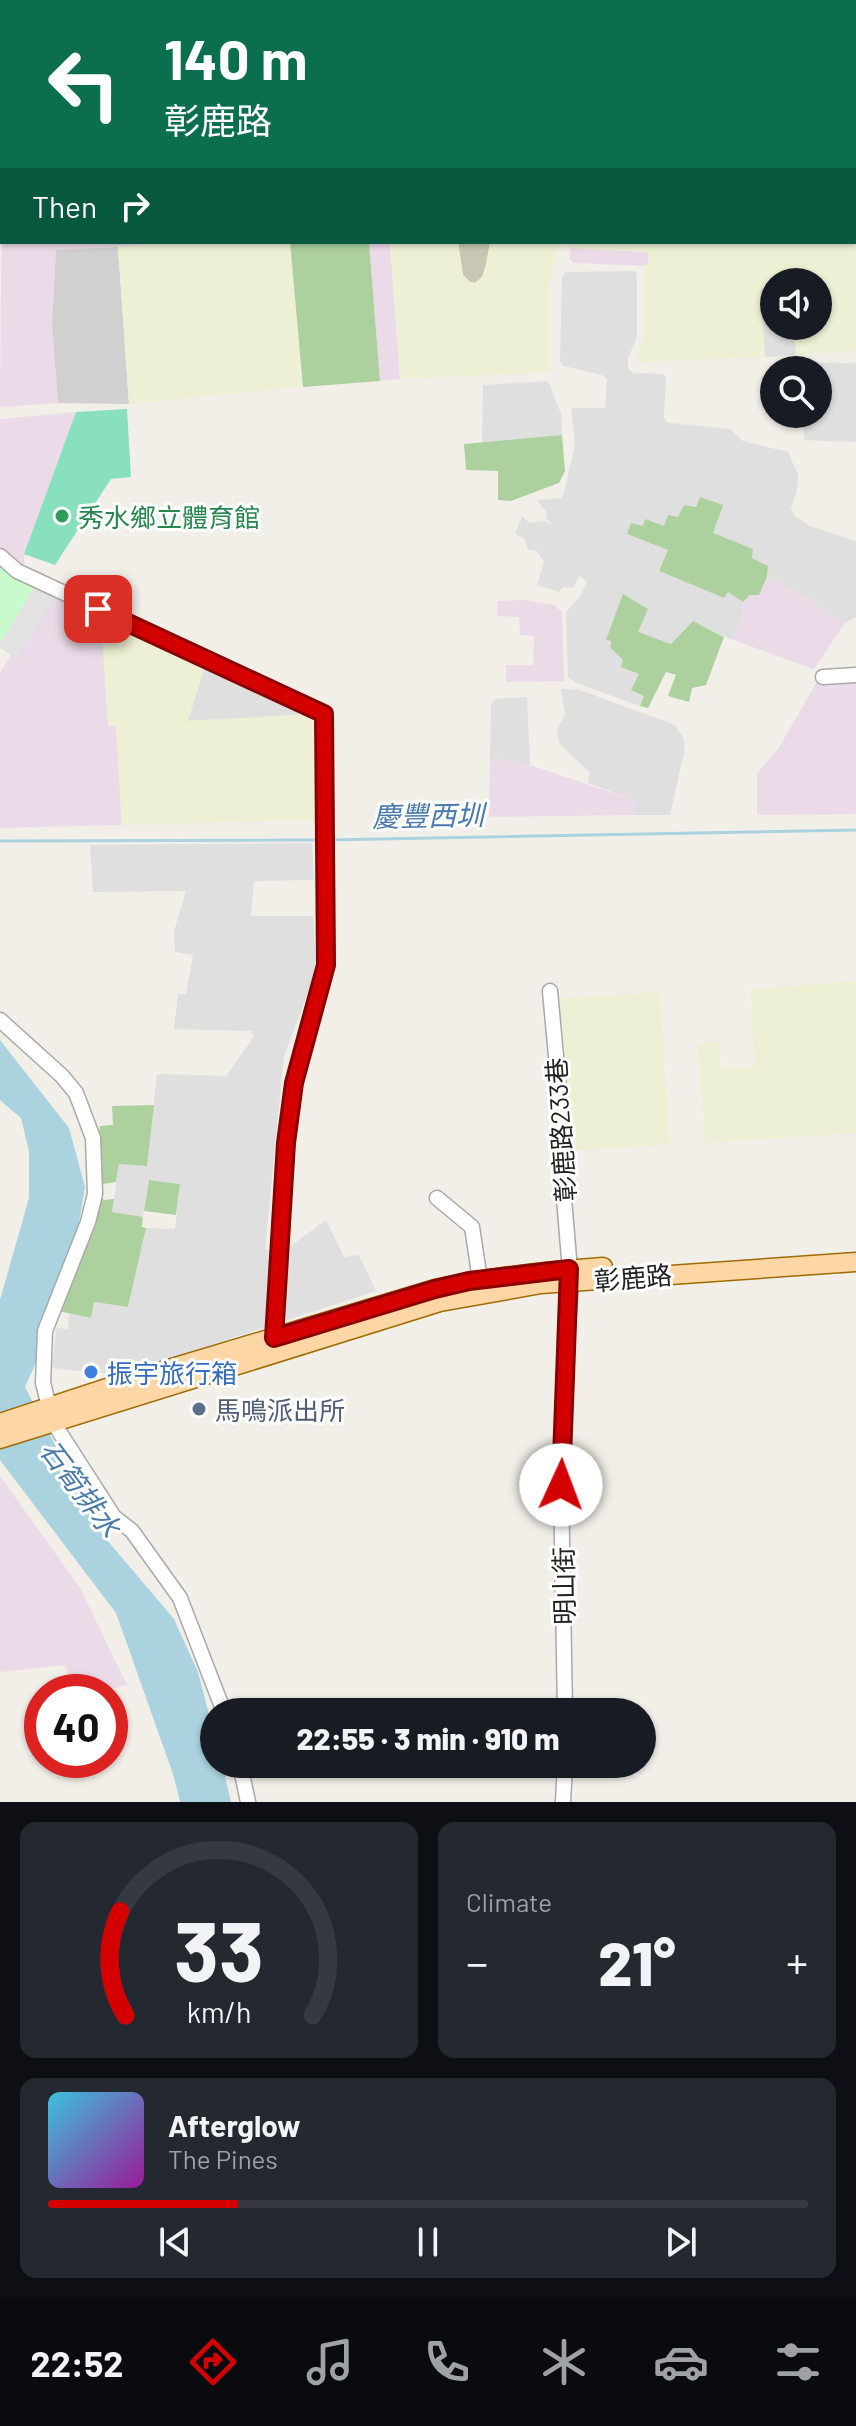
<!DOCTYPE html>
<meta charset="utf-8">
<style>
body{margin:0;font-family:Barlow,"Noto Sans TC",sans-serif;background:#242831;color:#f1f3f6;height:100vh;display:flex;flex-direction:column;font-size:30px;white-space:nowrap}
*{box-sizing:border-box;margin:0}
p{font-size:26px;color:#9ea1a6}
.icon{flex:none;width:44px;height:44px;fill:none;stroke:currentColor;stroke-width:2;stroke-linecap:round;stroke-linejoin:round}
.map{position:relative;height:1802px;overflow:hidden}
.sheet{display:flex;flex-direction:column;gap:20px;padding:20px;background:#0d0f14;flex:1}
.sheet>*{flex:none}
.top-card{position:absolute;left:0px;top:0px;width:856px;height:244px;box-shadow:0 2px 6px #0004;background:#0b6e4f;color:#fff;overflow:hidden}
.buttons{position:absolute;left:760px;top:268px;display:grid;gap:16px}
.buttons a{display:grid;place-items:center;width:72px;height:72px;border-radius:50%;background:#171b24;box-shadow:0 2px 6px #0004;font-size:40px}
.speed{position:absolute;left:24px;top:1674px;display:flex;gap:16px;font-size:40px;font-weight:700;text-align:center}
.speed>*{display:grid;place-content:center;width:104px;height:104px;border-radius:50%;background:#171b24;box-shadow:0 2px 6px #0004;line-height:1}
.speed .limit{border:12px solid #d22;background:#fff;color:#111}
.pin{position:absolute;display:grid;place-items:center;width:68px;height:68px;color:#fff;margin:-34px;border-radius:16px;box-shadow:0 4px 12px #0006}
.me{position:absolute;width:88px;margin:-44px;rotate:2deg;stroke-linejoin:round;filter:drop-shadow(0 0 6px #0008)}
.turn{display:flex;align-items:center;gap:28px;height:168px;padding:0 32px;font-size:36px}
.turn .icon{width:104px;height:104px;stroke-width:2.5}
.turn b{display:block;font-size:56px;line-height:68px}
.then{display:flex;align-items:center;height:76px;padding:0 32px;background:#0003;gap:16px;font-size:30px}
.big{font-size:60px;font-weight:800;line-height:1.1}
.sheet .card{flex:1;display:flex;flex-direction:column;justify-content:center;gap:12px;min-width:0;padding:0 28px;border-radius:16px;background:#242831}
.sheet .dial{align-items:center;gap:0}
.dial svg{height:208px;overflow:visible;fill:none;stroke:#363941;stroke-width:7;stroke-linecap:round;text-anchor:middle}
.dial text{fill:#f1f3f6;stroke:none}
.song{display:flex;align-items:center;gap:24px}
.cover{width:96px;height:96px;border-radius:12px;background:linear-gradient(135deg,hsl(190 70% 55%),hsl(300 70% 35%))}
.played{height:8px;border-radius:4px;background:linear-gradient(90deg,#d40000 25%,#363941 25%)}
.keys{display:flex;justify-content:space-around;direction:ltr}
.heat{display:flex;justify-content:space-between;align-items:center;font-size:44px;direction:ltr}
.sheet .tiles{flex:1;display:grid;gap:20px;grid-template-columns:1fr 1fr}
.card:last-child{grid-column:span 2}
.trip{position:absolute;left:200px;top:1698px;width:456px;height:80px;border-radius:40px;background:#171b24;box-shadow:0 2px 6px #0004;font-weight:800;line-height:80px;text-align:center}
.dock{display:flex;height:128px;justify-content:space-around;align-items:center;background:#090b0e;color:#9ea1a6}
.dock .icon{width:56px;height:56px}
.dock .active{color:#d40000}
.dock b{font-size:36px;color:#f1f3f6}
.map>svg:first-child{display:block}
.residential{fill:#e0dfdf}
.industrial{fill:#ebdbe8}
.religious{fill:#d0d0d0}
.construction{fill:#c7c7b4}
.farmland{fill:#eef0d5}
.forest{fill:#add19e}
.park{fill:#c8facc}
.pitch{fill:#88e0be}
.parking{fill:#e2e2e2}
.water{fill:#aad3df}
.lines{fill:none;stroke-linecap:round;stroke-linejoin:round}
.stream{stroke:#aad3df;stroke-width:3}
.minor-casing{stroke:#a9a9a9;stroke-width:17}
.major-casing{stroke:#a06b00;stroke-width:21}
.minor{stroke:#fff;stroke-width:14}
.major{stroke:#fcd6a4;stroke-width:18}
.route-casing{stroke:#8a0000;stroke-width:20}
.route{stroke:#d40000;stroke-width:14}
.leisure-dot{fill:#2e9e5b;stroke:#fff;stroke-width:3}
.shop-dot{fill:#3f7fe0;stroke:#fff;stroke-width:3}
.service-dot{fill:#5c6f8a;stroke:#fff;stroke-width:3}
.labels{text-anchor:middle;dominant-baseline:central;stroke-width:6;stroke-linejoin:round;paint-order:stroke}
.leisure-label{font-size:26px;fill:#27864d;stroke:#fff;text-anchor:start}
.street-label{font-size:26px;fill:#222;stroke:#fff}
.shop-label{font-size:26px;fill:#366cbe;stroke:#fff;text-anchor:start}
.service-label{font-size:26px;fill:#4e5e75;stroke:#fff;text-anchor:start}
.water-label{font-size:28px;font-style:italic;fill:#4a7aab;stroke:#fff}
</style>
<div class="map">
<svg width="856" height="1802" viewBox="0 0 856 1802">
<rect width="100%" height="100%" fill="#f2efe9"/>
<g class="residential">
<path d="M634 271 637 274V337L628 358V368L633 373 663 374 666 376 664 417 666 421 670 423 730 429 743 441 788 452 798 474 797 491 791 508 795 516 810 526 856 541V617L844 624 810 599 767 577 768 566 752 558 753 549 712 533 722 505 696 507 664 526 645 520 643 526 627 534 668 550 659 571 724 598 728 592 743 602 742 617 733 640 694 622 671 644 637 632 611 641 610 647 639 674 645 696 640 706 576 683 568 677 566 612 581 595 587 581 579 576 573 588 563 587 559 592 537 585 544 562 537 551 528 549 524 538 515 534 522 517 530 523 542 521 553 525 546 518 547 513 537 500 561 498 564 492 575 444 571 408H605L607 379 602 375 564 366 560 361 562 277 566 272Z"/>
<path d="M774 289V326H794L796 355 765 357 760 290Z"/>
<path d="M799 362 856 363V442L804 440 803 414H818V370H800Z"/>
<path d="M548 381 561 414 562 435 525 440 482 442 483 385Z"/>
<path d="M205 666 299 712 298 715 187 721Z"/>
<path d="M561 689 580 690 675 725 683 738 685 748 670 815H633L637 801 588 783 590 773 559 743 557 729 565 714Z"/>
<path d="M527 697 530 765 490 758 491 705 496 699Z"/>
<path d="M312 843 314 880 254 881 251 916H313L316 959 312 982 284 1056 265 1250H285L326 1220 344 1257 359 1255 376 1291 119 1375 41 1367 53 1361 56 1328 68 1329 69 1313 90 1318 94 1302 128 1307 146 1228 175 1229 180 1184 149 1180 143 1217 112 1212 119 1164 147 1165 157 1074 226 1076 254 1037 251 1031 174 1029 178 994H186L193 955 175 952 174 931 186 891 93 892 90 845Z"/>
</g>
<g class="industrial">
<path d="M2 168V242H175L56 251 52 324 58 403 0 407Z"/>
<path d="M369 242H390L400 379 380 381Z"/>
<path d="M571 248 648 252 649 266 573 263 569 258Z"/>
<path d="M76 412 24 554V565L0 550V419Z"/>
<path d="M767 577 810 599 844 624 814 669 733 640 742 617 743 602 750 595H759Z"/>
<path d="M47 594 101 617 108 725 116 726 122 825 0 828V673Z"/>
<path d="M523 600 554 605 562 612 564 681 506 682V665H533L534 636 520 635 519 617 498 616 497 601Z"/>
<path d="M856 679V814L757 815V773L778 749 818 680Z"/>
<path d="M490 758 530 765 637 801 633 815 489 817Z"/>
<path d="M0 1476 80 1588 127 1685 99 1692H75L65 1665 0 1672Z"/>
</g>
<path class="religious" d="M118 247 129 404 58 403 52 324 56 250Z"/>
<path class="construction" d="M458 242H490L486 265 482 277 475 283 470 282 463 275Z"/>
<g class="farmland">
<path d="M856 198V351L796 355 794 326H818V282H774V289L760 290 765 357 639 362 638 354 643 340 644 265H649L648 252 571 248 572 242H854Z"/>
<path d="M175 242H290L303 387 129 404 118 247Z"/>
<path d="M390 242H458L463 275 470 282 475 283 482 277 486 265 490 242H559L549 285V372L400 379Z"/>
<path d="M101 617 205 666 188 721 297 715 299 712 308 718 311 722 316 820 122 825 116 726H108Z"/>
<path d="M856 981V1133L705 1143 697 1043 720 1042 722 1069 755 1067 750 989Z"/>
<path d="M660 992 670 1145 566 1151 557 999Z"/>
</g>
<g class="forest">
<path d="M290 242H369L380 381 303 387Z"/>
<path d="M562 435 565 471 559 483 511 501 498 500V471L466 470 464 444Z"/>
<path d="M700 497 723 505 713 533 753 549 752 558 768 566 767 577 759 595H750L743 602 728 592 724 598 659 571 668 550 627 534 631 523 643 526 645 519 664 526 668 515 678 517 684 505 696 507Z"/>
<path d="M623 594 648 609 638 632 671 644 693 621 724 637 706 685 692 688 689 702 668 696 676 675 666 672 648 708 640 706 644 696 631 690 639 674 621 667 623 660 610 647 611 641 606 640Z"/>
<path d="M154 1105 147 1166 119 1164 116 1182 97 1185 96 1159 100 1126 113 1125 112 1106Z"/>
<path d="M149 1180 180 1184 176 1215 144 1211Z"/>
<path d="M95 1189 104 1200 114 1199 112 1212 143 1217 142 1227 146 1228 128 1307 94 1302 91 1318 53 1310Z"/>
</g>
<path class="park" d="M0 562 35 586 0 644Z"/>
<path class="pitch" d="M127 409 131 477 111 479 55 565 24 554 76 412Z"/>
<path class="parking" d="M35 586 56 594 17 659 0 648V644Z"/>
<path class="water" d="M0 1040 69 1128 85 1187 73 1258 39 1356 25 1387 101 1533 174 1619 198 1672 214 1734V1764H222L231 1802H180L173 1774 116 1613 0 1460V1300L29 1198V1151L21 1118 0 1100Z"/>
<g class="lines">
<g class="stream">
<path d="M328 840 856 830"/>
<path d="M0 841 320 840"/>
</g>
<defs>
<g id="minor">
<path d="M0 556 17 571 324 714 326 965 294 1083 286 1143 274 1338 268 1344"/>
<path d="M823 677 856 675"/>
<path d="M550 991 560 1099 561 1163 571 1282 564 1383 561 1485 565 1712"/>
<path d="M0 1020 62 1076 76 1093 93 1138 95 1194 88 1222 45 1331 43 1383 53 1422 114 1517 132 1531 180 1598 224 1712"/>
<path d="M437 1198 472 1227 480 1280"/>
<path d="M240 1764 248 1802"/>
<path d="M563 1802 565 1764"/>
</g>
<g id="major">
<path d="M88 2 89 0"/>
<path d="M104 2 105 0"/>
<path d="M0 130 2 127"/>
<path d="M0 163 2 160"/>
<path d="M0 1423 122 1383 435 1289C490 1277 547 1271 603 1267"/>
<path d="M0 1439 440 1302 541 1284 856 1262"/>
</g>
</defs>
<use href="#minor" class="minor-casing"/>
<use href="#major" class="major-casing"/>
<use href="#minor" class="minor"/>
<use href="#major" class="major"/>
</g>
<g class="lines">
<defs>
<path id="route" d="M98 609 324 714 326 965 294 1083 286 1143 274 1338 435 1289 469 1281 569 1269 561 1485"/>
</defs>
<use href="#route" class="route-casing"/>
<use href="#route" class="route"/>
</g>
<circle class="leisure-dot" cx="62" cy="516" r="8"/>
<circle class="shop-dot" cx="91" cy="1372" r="8"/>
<circle class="service-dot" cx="199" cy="1409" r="8"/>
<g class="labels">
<g class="leisure-label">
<text x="78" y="516">秀水鄉立體育館</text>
</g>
<g class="street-label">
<text transform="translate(560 1130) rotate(-94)">彰鹿路233巷</text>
<text transform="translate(633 1277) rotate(-5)">彰鹿路</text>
<text transform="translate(563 1586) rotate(-91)">明山街</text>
</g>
<g class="shop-label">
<text x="107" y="1372">振宇旅行箱</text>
</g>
<g class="service-label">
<text x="215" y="1409">馬鳴派出所</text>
</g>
<g class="water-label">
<text transform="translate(428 815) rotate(-1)">慶豐西圳</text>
<text transform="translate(81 1488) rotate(53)">石筍排水</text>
</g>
</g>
</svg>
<div class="buttons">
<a><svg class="icon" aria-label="sound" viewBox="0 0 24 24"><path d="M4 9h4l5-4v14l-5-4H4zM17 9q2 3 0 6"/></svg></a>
<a><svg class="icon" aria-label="search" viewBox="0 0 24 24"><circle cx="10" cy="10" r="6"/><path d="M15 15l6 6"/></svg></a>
</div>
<div class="speed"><div class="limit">40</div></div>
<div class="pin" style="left:98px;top:609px;background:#d93025"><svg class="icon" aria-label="arrive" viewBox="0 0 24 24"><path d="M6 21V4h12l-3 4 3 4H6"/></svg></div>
<svg class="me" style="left:561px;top:1485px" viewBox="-20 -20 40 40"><circle r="19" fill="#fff"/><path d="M0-13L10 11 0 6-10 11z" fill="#d40000"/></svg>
<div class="trip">22:55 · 3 min · 910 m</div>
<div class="top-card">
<div class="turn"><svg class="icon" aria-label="left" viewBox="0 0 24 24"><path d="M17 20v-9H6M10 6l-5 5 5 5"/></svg><div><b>140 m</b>彰鹿路</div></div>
<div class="then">Then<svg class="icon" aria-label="right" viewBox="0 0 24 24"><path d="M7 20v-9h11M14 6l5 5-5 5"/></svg></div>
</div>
</div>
<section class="sheet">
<div class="tiles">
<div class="card dial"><svg viewBox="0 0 100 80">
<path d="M14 69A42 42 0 1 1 86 69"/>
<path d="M14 69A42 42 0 0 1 12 29" stroke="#d40000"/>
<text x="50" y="56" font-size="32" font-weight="700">33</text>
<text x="50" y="72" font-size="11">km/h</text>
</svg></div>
<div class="card"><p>Climate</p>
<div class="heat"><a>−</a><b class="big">21°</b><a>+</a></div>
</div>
<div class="card">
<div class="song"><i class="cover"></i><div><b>Afterglow</b><p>The Pines</p></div></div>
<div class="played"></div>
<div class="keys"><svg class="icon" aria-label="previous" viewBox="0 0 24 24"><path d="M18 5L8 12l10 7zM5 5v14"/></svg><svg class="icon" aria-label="pause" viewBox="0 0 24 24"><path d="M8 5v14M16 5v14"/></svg><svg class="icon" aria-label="next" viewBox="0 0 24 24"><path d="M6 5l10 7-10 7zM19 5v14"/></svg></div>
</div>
</div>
</section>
<nav class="dock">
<b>22:52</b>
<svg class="icon active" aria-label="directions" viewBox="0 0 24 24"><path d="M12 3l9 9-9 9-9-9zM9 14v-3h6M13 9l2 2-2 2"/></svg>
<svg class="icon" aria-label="music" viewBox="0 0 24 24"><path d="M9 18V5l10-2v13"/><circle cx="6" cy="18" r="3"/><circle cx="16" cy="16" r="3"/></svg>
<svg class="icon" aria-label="phone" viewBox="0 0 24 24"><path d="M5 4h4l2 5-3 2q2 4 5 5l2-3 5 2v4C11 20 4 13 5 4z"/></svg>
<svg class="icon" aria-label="climate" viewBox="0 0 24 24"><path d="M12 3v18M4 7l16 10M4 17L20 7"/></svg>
<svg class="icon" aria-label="car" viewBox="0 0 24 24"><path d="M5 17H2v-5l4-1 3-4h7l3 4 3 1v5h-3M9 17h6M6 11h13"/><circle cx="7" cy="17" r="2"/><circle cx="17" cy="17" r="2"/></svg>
<svg class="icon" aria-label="filters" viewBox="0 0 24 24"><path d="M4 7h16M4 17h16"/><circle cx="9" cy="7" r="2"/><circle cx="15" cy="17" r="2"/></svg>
</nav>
